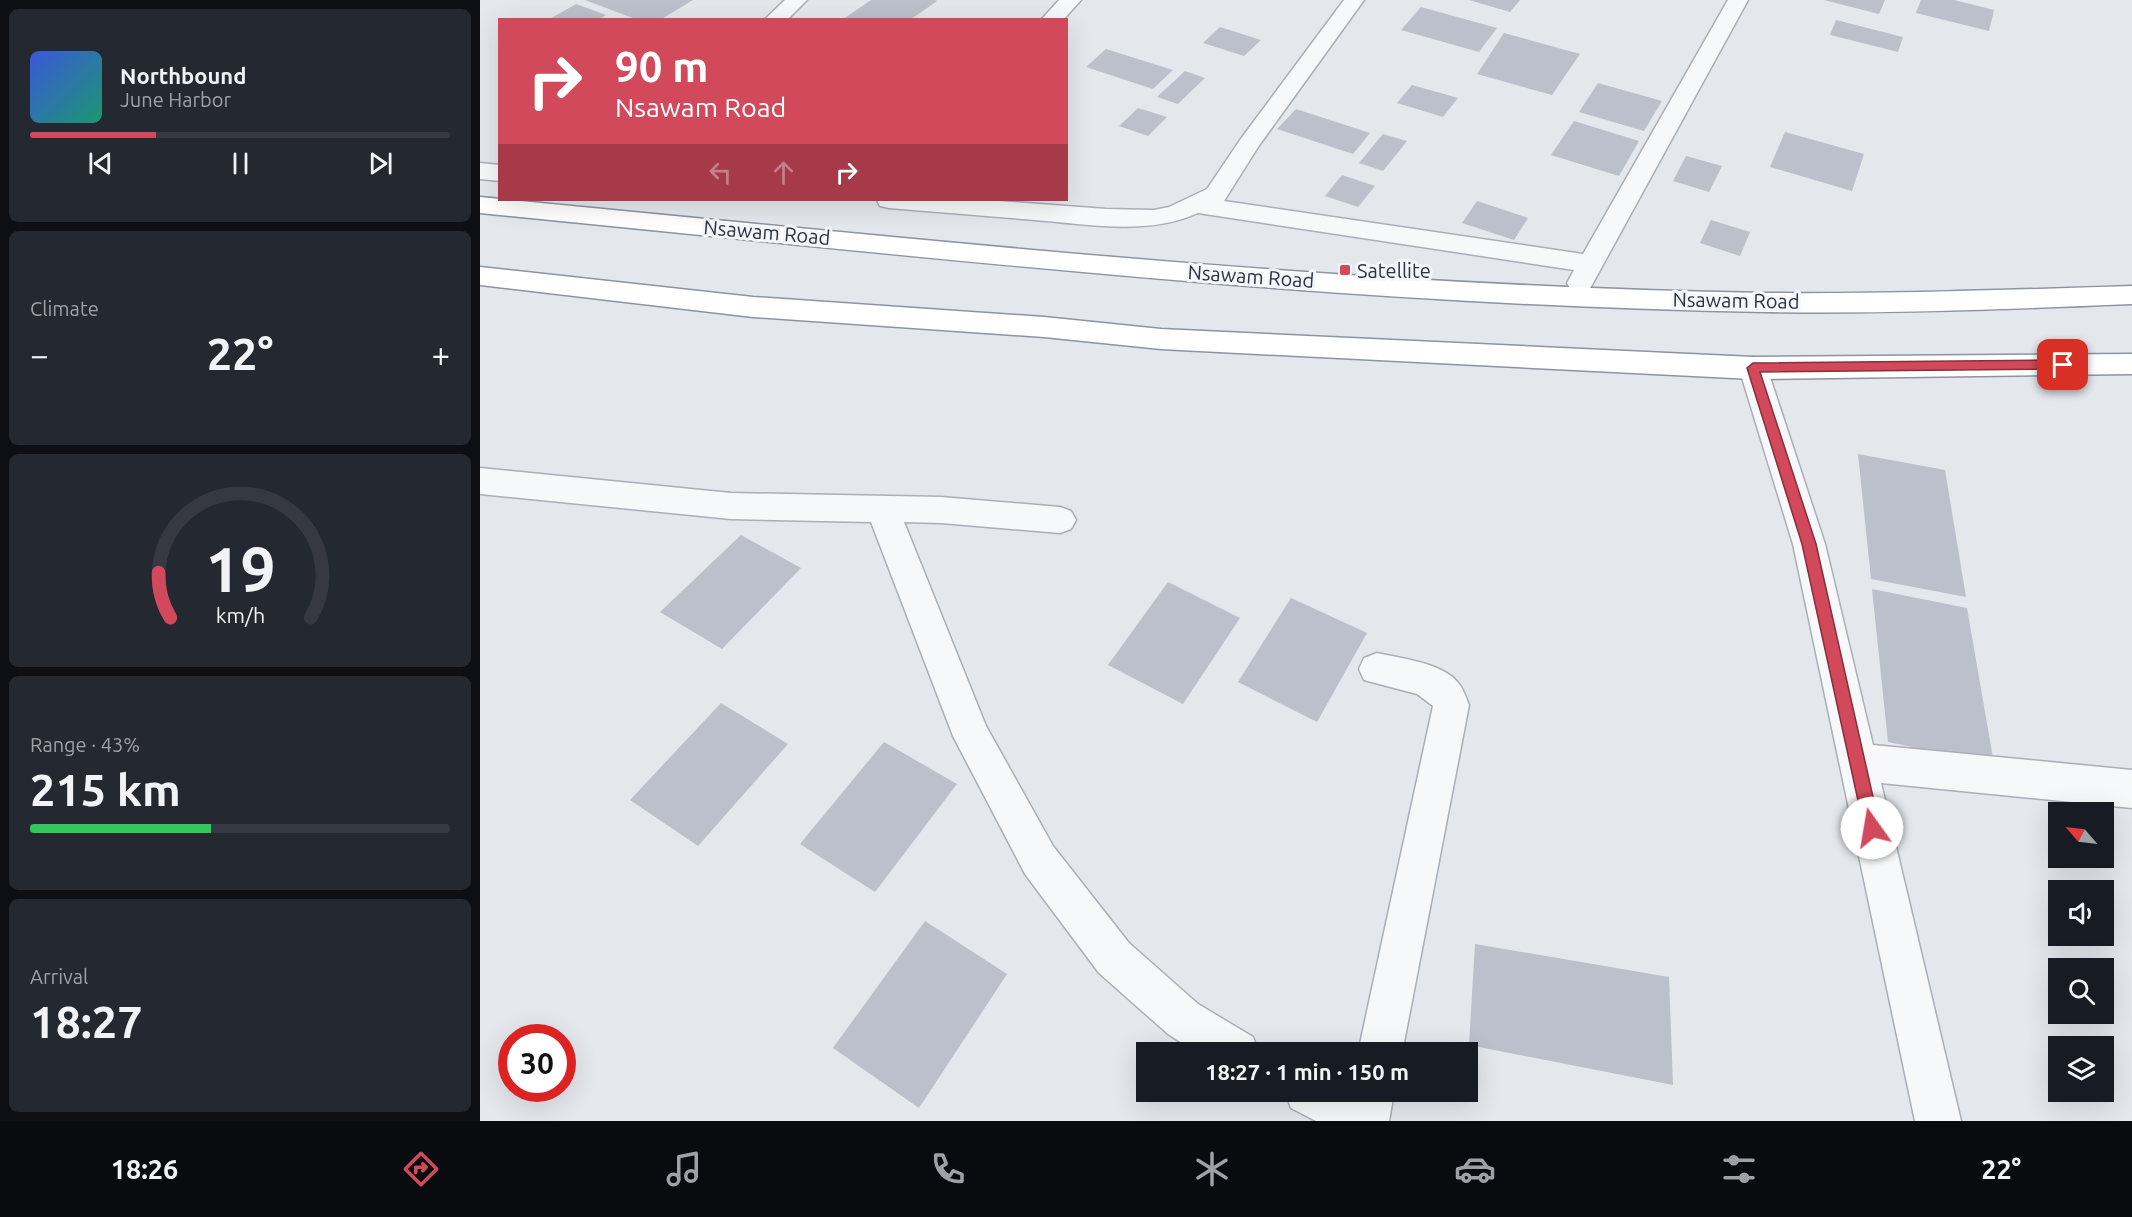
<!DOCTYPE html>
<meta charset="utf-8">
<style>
body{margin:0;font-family:Ubuntu,sans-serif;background:#242831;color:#f1f3f6;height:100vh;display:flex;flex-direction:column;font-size:22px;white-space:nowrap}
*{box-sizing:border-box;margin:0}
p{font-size:20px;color:#9ea1a6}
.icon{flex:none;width:33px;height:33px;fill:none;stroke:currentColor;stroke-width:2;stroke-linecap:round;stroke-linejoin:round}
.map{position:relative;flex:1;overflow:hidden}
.side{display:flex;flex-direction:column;gap:9px;padding:9px;background:#0d0f14;width:480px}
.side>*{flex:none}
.hud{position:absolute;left:18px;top:18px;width:570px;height:183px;border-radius:0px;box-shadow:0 6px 24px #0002;background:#d1495b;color:#fff;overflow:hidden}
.needle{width:39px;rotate:298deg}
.controls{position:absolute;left:1568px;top:802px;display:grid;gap:12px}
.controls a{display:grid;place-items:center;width:66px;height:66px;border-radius:0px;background:#171b24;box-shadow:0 6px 24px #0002;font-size:30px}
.speed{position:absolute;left:18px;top:1024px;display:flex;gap:12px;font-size:30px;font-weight:700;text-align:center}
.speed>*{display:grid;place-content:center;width:78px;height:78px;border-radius:50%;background:#171b24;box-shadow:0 6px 24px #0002;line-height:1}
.speed .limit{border:9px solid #d22;background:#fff;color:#111}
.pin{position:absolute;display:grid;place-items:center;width:51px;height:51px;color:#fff;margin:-26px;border-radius:12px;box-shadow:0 3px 9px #0006}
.me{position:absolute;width:66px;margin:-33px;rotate:347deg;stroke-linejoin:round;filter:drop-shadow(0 0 4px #0008)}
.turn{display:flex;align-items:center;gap:21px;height:126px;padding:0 18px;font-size:27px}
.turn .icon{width:78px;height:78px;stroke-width:2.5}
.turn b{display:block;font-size:42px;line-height:51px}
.lanes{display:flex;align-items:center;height:57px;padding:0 18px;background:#0003;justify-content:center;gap:30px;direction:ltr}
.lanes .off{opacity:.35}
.big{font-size:45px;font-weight:600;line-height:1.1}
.side .card{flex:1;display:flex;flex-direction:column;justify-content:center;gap:9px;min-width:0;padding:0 21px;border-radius:9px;background:#242831}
.side .dial{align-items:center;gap:0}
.dial svg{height:156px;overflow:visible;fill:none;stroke:#363941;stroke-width:7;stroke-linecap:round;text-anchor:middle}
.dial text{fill:#f1f3f6;stroke:none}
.song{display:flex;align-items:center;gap:18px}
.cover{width:72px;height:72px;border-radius:9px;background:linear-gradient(135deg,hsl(230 70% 55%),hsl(160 70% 35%))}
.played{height:6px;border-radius:3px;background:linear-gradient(90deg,#d1495b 30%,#363941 30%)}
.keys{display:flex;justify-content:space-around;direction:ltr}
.heat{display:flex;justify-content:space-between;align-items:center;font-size:33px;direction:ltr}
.charge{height:9px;border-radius:4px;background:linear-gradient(90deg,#34c759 43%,#363941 0)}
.trip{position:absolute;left:656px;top:1042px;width:342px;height:60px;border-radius:0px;background:#171b24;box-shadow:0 6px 24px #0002;font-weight:600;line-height:60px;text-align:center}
.dock{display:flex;height:96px;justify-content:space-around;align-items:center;background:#090b0e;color:#9ea1a6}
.dock .icon{width:42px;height:42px}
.dock .selected{color:#d1495b}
.dock b{font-size:27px;color:#f1f3f6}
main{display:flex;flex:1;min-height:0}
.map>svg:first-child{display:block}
.building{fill:#bbc0ca}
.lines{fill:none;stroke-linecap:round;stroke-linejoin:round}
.minor-casing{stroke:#a9aeb7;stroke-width:3}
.trunk-casing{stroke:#8b94a3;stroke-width:3}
.minor{fill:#f7f8fa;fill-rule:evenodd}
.trunk{fill:#fff;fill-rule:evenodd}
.route{fill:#d1495b;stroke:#882f3b;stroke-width:1.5}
.poi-dot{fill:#d1495b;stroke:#f4f6f9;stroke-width:2}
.labels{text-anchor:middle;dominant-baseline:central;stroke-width:6;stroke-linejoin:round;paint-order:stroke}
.street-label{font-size:20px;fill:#2b3445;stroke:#f4f6f9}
.poi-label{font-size:20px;fill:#2b3445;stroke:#f4f6f9;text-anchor:start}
</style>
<main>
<section class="side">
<div class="card">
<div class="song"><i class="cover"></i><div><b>Northbound</b><p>June Harbor</p></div></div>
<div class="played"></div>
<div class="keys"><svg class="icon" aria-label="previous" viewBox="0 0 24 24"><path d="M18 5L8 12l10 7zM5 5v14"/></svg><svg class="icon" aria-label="pause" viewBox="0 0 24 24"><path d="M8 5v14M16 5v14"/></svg><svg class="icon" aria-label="next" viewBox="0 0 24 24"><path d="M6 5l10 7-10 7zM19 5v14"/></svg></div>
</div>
<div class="card"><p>Climate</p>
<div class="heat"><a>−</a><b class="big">22°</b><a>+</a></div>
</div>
<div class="card dial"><svg viewBox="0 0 100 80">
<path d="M14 69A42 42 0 1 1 86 69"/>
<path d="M14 69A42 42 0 0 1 8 46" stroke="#d1495b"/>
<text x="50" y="56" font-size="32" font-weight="700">19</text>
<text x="50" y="72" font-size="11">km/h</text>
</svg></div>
<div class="card"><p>Range · 43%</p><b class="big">215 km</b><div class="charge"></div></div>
<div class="card"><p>Arrival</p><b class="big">18:27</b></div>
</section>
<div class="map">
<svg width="1652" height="1121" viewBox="0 0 1652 1121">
<rect width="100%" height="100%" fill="#e4e7ec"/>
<g class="building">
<path d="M105 0H213L180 20H158Z"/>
<path d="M391 0H455L457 1 430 20H362Z"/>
<path d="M989 0H1040L1030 12Z"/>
<path d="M1344 0H1405L1399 14Z"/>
<path d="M1441 0H1474L1514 10 1509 31 1436 13Z"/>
<path d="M96 4 126 15 118 20H68Z"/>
<path d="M941 7 1017 28 999 52 921 30Z"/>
<path d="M1356 20 1423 37 1418 52 1350 35Z"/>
<path d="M740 27 781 40 764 56 723 43Z"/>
<path d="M1024 33 1100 54 1072 95 997 74Z"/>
<path d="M626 49 693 70 673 89 606 67Z"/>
<path d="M705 71 725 78 698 104 677 97Z"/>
<path d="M1118 83 1182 101 1164 131 1099 112Z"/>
<path d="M932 85 978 98 963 117 917 103Z"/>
<path d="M658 108 687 117 668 136 639 126Z"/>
<path d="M816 109 890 133 873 154 797 129Z"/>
<path d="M1094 121 1159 141 1139 176 1071 155Z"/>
<path d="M1305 132 1384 154 1372 191 1290 167Z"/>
<path d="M903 134 927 141 903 171 879 163Z"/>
<path d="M1206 156 1242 166 1229 192 1193 181Z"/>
<path d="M862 175 895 186 878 207 845 196Z"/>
<path d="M997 201 1048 218 1034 240 982 223Z"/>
<path d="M1231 220 1270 232 1260 256 1220 243Z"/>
<path d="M1378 454 1465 470 1486 597 1391 579Z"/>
<path d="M261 535 321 568 242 649 180 612Z"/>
<path d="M688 582 760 618 703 704 628 665Z"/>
<path d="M1392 589 1487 608 1514 764 1408 742Z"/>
<path d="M811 598 887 633 837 722 758 682Z"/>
<path d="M241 703 308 744 218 846 150 800Z"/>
<path d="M404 742 477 784 395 892 320 844Z"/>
<path d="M445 921 527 974 439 1108 353 1048Z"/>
<path d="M995 944 1189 977 1193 1085 989 1045Z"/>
</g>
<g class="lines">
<defs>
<g id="minor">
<path d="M305 0H327L307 20H284Z"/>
<path d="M579 0H601L583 20H561Z"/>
<path d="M864 0H884L778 147 744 201 1103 254 1248 0H1268L1113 283 1109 290 1100 292 1091 290 1087 283 1094 270 718 213C668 236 608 224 555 220 507 216 458 212 409 208L400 206 397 200H506L626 209 674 210 689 207 727 189 760 140Z"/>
<path d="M0 163 20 165V181L0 179Z"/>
<path d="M1273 357 1283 361 1287 368 1345 544 1393 745 1652 770V808L1401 783 1481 1121H1435L1313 544 1259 368 1263 361Z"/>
<path d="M0 468 251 493 461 497 580 507 591 511 596 520 591 529 580 533 461 523 424 522 506 726 573 846 649 943 718 1004 773 1037 779 1053H717L688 1034 619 973 545 874 473 736 391 522 251 519 0 494Z"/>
<path d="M897 653C920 658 964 663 979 684 984 690 986 698 989 705L922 1053H878L953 706 937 694 884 680 879 669 884 658Z"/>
<path d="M805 1092H914L909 1121H836L811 1108Z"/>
</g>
<g id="trunk">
<path d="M0 197C426 238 856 286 1286 293 1408 294 1530 290 1652 286V304C1530 309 1408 314 1286 312 856 305 428 255 0 213Z"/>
<path d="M0 267 273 297 564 317 681 329 1273 357 1652 354V374L1273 379 681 349 564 337 273 317 0 285Z"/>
</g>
</defs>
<use href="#minor" class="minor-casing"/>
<use href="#trunk" class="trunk-casing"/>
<use href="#minor" class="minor"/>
<use href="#trunk" class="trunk"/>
</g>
<path class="route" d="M1583 360 1589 365 1583 369 1280 372 1336 544 1400 828 1398 834 1392 836 1387 834 1384 828 1322 544 1267 368 1273 363Z"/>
<rect class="poi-dot" x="859" y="264" width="12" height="12" rx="3"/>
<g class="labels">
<g class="street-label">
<text transform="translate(287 232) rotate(5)">Nsawam Road</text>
<text transform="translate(771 276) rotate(4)">Nsawam Road</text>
<text transform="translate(1256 300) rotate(1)">Nsawam Road</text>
</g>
<g class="poi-label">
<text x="877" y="270">Satellite</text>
</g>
</g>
</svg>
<div class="controls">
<a><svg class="needle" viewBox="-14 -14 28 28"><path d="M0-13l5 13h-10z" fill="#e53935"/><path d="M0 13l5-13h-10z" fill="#9ea1a6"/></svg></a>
<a><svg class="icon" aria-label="sound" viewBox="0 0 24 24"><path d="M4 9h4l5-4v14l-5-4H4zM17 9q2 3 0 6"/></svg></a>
<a><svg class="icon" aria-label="search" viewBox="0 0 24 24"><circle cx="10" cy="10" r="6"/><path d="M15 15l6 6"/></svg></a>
<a><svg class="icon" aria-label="layers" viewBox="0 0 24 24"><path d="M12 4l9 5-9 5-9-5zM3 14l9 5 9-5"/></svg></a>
</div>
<div class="speed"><div class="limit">30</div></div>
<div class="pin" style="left:1583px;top:365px;background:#d93025"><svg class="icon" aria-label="arrive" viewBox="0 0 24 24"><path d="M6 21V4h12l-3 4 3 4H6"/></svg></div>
<svg class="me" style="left:1392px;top:828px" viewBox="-20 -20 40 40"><circle r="19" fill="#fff"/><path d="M0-13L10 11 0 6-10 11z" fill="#d1495b"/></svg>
<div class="trip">18:27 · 1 min · 150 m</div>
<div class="hud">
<div class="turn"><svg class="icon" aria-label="right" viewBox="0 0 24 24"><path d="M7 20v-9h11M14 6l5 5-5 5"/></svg><div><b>90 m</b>Nsawam Road</div></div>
<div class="lanes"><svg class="icon off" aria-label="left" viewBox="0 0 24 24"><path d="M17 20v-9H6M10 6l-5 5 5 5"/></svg><svg class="icon off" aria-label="ahead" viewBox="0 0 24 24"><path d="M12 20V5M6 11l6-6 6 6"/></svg><svg class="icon" aria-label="right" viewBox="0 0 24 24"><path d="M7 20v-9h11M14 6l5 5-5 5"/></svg></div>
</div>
</div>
</main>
<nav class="dock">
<b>18:26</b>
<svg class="icon selected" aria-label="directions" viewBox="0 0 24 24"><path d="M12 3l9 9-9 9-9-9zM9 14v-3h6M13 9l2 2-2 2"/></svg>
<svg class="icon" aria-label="music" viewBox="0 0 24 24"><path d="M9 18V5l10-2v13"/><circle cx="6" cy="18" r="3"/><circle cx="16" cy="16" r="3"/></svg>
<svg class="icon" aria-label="phone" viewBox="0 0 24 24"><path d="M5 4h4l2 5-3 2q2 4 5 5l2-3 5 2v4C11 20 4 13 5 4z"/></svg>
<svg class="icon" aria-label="climate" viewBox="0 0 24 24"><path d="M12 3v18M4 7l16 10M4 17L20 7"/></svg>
<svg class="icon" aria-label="car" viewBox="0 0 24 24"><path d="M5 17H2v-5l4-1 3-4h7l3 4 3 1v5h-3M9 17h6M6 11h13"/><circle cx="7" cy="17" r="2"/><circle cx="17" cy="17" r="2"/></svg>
<svg class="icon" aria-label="filters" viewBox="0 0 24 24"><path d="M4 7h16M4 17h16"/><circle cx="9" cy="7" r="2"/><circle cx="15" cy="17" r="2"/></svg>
<b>22°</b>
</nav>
